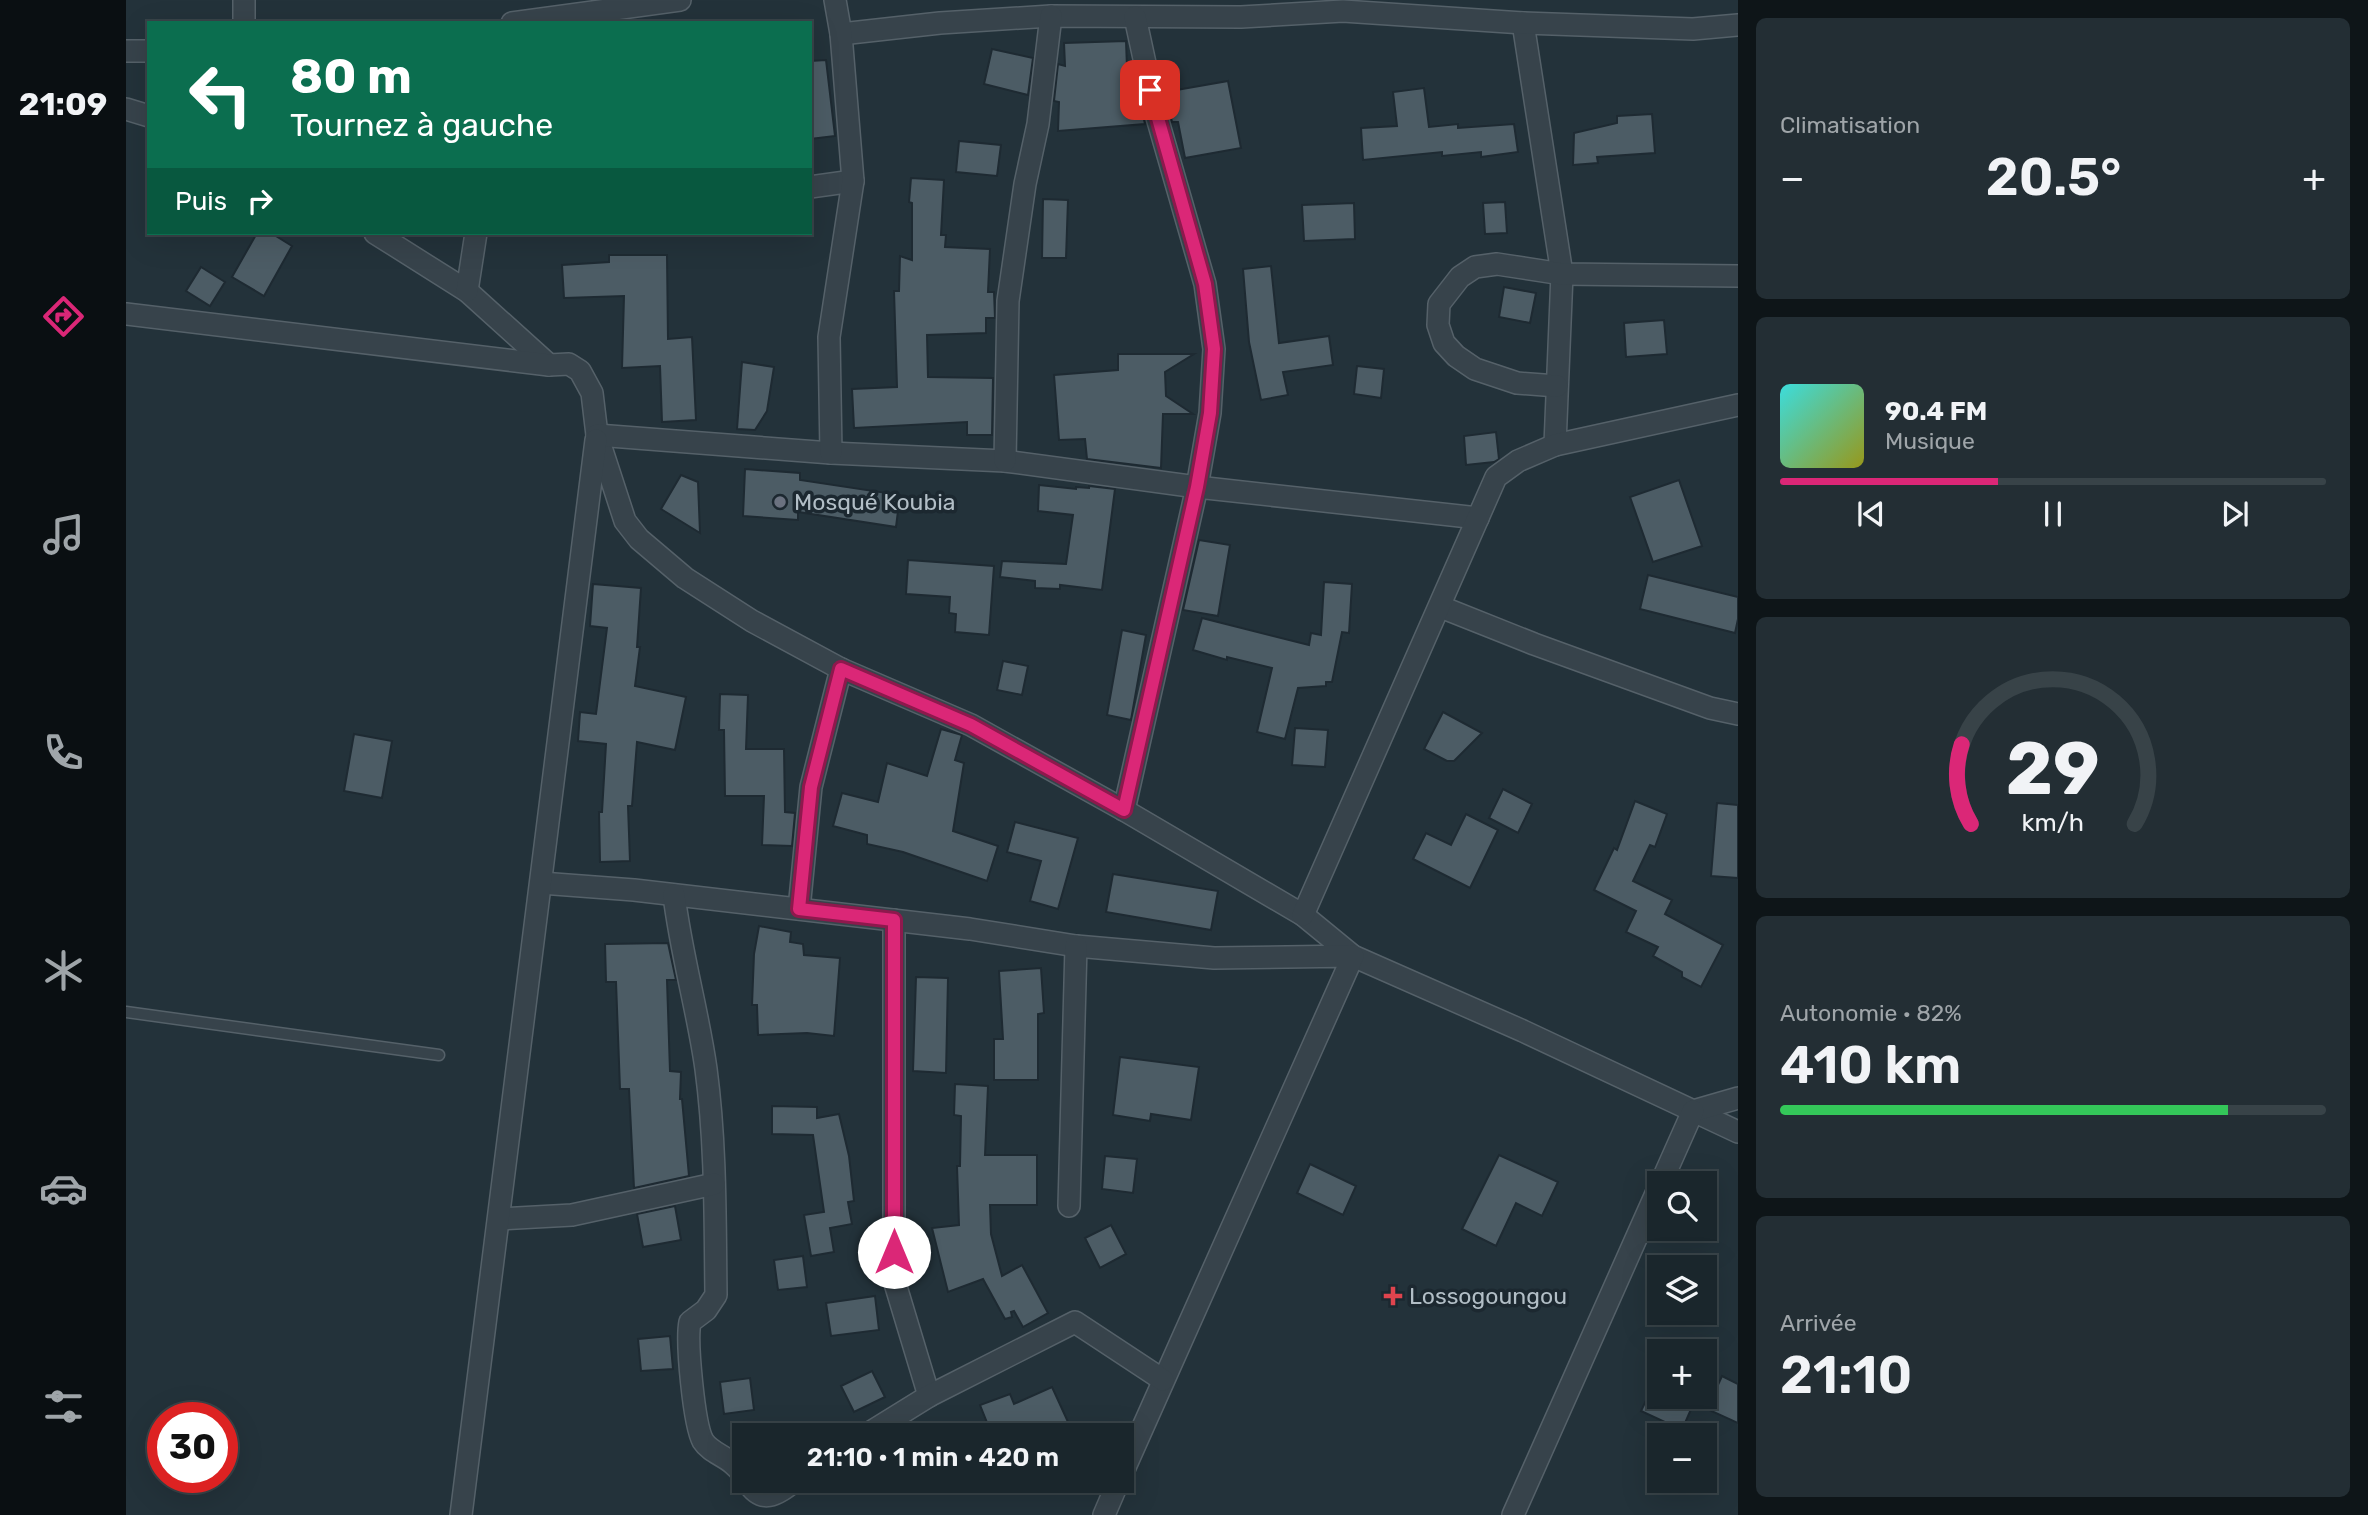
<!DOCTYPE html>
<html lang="fr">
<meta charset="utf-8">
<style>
body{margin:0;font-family:Rubik,sans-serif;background:#232e34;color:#f1f3f6;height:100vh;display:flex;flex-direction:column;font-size:26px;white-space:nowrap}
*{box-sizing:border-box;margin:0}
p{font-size:23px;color:#9fa5a9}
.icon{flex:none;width:38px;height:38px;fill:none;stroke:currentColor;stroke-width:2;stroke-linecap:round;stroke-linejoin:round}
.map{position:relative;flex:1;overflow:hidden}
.panel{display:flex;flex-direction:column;gap:18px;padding:18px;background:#0e1518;width:630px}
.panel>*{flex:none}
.banner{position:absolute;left:21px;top:21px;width:665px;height:214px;border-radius:0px;box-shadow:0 7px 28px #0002,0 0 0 2px #384348;background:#0b6e4f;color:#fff;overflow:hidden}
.tools{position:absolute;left:1521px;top:1171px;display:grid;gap:14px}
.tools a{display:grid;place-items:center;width:70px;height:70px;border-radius:0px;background:#1a262c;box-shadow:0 7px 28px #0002,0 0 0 2px #384348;font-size:35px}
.speed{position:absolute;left:21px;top:1402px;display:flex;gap:14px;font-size:35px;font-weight:700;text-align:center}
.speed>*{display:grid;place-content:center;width:91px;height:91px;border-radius:50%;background:#1a262c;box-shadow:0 7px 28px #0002,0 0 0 2px #384348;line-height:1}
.speed .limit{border:10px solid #d22;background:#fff;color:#111}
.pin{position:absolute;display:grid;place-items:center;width:60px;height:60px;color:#fff;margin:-30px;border-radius:14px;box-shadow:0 4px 10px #0006}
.me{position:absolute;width:77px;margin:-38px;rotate:0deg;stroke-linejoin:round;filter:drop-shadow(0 0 5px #0008)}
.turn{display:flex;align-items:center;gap:24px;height:147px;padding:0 28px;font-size:32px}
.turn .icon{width:91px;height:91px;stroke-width:2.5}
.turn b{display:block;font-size:49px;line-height:60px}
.then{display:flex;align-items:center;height:66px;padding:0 28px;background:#0003;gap:14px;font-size:26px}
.big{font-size:52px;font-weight:600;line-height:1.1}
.panel .widget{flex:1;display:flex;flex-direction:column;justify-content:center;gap:10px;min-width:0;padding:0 24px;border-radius:10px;background:#232e34}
.panel .dial{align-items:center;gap:0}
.dial svg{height:182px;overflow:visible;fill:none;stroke:#384348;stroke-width:7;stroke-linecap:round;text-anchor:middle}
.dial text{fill:#f1f3f6;stroke:none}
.song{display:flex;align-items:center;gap:21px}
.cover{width:84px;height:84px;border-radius:10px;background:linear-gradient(135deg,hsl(180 70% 55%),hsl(60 70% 35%))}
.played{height:7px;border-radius:4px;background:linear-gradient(90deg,#db2777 40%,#384348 40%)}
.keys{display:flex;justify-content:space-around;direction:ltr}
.heat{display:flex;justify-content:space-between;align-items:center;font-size:38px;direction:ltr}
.charge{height:10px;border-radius:5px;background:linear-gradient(90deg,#34c759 82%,#384348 0)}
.trip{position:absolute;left:606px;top:1423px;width:402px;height:70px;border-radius:0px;background:#1a262c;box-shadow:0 7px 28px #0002,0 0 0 2px #384348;font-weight:600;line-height:70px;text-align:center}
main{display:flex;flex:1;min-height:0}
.dock{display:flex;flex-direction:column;width:126px;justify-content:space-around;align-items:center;background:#0a0f12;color:#9fa5a9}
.dock .icon{width:49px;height:49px}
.dock .on{color:#db2777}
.dock b{font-size:32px;color:#f1f3f6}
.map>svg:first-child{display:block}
.building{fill:#4c5c65;stroke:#1e2a32;stroke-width:2}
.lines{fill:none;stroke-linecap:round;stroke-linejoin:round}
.lane-casing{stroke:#556169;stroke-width:13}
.street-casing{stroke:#556169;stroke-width:24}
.lane{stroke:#37434b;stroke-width:10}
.street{stroke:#37434b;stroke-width:21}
.route-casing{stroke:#8e194d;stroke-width:18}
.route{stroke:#db2777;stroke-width:12}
.worship-dot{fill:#6b7280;stroke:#1c2830;stroke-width:2.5}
.health-dot{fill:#e0444e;stroke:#1c2830;stroke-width:2.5}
.labels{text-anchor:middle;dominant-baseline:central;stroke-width:7;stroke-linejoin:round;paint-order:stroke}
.poi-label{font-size:23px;fill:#b2bec6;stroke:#1c2830;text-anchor:start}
</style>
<main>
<nav class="dock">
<b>21:09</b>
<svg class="icon on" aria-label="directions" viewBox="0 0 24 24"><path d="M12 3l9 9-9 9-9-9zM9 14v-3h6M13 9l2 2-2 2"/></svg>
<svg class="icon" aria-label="music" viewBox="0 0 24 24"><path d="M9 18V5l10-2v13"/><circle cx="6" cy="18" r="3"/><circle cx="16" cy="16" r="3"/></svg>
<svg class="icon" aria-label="phone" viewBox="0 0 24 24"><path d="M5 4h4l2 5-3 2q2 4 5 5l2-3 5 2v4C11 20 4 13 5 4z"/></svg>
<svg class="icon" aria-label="climate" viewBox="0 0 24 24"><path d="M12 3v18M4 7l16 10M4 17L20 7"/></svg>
<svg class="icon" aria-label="car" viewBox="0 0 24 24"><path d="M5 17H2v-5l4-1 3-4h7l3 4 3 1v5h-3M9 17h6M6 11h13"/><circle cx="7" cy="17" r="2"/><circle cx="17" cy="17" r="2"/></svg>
<svg class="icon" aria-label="filters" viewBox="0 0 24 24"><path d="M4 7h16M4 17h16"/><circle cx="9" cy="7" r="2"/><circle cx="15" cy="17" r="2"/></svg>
</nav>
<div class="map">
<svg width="1612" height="1515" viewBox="0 0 1612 1515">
<rect width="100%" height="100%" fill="#23323a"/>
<g class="building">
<path d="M1000 41 1002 94 1012 93 1019 124 932 131 933 102 928 101 932 64 939 66 938 43Z"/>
<path d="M866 49 907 58 902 95 858 84Z"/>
<path d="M700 60 709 136 684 139V61Z"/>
<path d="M1102 81 1115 148 1059 158 1052 122H1046L1039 92Z"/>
<path d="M1298 88 1303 127 1332 124V128L1388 124 1392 152 1355 157V152L1316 156V152L1237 160 1235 128 1271 126 1267 92Z"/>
<path d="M1526 114 1529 153 1471 157 1472 163 1447 165 1448 133 1491 123V116Z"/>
<path d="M833 141 875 145 871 176 830 172Z"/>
<path d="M785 178 818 180 815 235H820L819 247 864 249 862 292H868L869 318H860V333L801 335 802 377 867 378 866 435H841V422L728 428 726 389 771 387 768 291H773L774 256 786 260V203L783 202Z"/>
<path d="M917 199 942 200 940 258H916Z"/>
<path d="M1379 202 1381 233 1359 234 1357 203Z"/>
<path d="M1228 203 1229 239 1178 241 1176 205Z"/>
<path d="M131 233H145L166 246 138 296 106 277Z"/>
<path d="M483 255H541L542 339 566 337 570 420 536 422 534 366 496 368 498 296 438 298 436 265 483 262Z"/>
<path d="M1145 266 1153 343 1203 336 1207 365 1157 372 1162 395 1135 400 1123 342 1117 269Z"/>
<path d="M75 267 99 282 84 306 60 291Z"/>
<path d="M1378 287 1410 293 1404 323 1373 317Z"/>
<path d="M1538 320 1541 354 1500 357 1498 323Z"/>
<path d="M992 354H1068L1039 372 1040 396 1067 414H1037L1035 468 961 459 959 439 933 440 928 375 992 370Z"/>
<path d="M616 362 648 367 641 411 629 430 611 429Z"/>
<path d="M1231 366 1258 369 1255 398 1228 394Z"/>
<path d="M1370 432 1373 459 1368 462 1340 465 1338 436Z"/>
<path d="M619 469 674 473V480L774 495 770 527 672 512V520L617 516Z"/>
<path d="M555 475 572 482 574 533 535 509Z"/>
<path d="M1553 480 1576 546 1527 562 1504 497Z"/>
<path d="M913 485 950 489V487L963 488V486L989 489 976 590 934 585V589L909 588V581L874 577 876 561 940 564 947 515 912 511Z"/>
<path d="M1073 540 1104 545 1092 616 1057 610Z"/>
<path d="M782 560 868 566 863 635 829 632 830 614 823 613 824 597 780 594Z"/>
<path d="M1522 575 1612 597V619L1609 633 1514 609Z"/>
<path d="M1198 582 1226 584 1223 633 1216 632 1206 682H1200V686L1172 688 1159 739 1131 732 1146 668 1101 657V660L1067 650 1076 618 1183 645 1185 633 1195 635Z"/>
<path d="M467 584 515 588 511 647H514L509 686 560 697 549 750 511 742 506 806H502L504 861 474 862 473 812H476L480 744 452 741 454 712 470 714 481 628 464 626Z"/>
<path d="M996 630 1020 635 1005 720 981 715Z"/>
<path d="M877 661 902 666 896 695 871 690Z"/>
<path d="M594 694 622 695 620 749H658L659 812 669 813 666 846 636 845 638 796H599L598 730H593Z"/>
<path d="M1317 712 1356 733 1328 761H1321L1298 749Z"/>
<path d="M1169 728 1202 730 1199 767 1166 765Z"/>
<path d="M815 729 836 735 829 760 838 763 827 831 872 846 861 881 777 852 741 844V835L707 826 716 793 752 802 761 763 801 776Z"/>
<path d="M228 734 266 741 256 798 218 791Z"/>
<path d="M1377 789 1406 804 1392 833 1363 818Z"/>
<path d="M1509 801 1541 814 1529 847 1524 845 1507 881 1546 900 1539 914 1597 945 1575 987 1556 977V972L1527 956 1532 947 1500 932 1510 911 1468 890 1488 848 1491 850Z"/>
<path d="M1591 803 1612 805V878L1585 876Z"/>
<path d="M1340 814 1372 830 1344 888 1287 859 1300 833 1325 845Z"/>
<path d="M889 822 952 838 932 909 904 901 915 861 881 852Z"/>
<path d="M987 874 1092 891 1085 930 980 912Z"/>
<path d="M633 926 665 932 664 942 677 944 678 955 714 958 708 1036 681 1033 632 1035 631 1005H626L628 954Z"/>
<path d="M542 943 550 980H541L544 1071 555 1072 554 1099H556L563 1176 508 1188 503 1089H494L490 982H480L479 944Z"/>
<path d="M915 968 918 1013 912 1014V1080H868V1039H877L873 971Z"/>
<path d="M790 977 822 978 820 1073 787 1071Z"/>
<path d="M994 1057 1073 1067 1065 1120 1025 1114 1024 1121 987 1115Z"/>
<path d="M829 1084 862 1086 859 1155H911V1205H864L865 1234 876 1276 896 1265 922 1313 897 1327 888 1311 885 1312 886 1317 879 1319 857 1279 822 1292 806 1228 833 1225 831 1166H834L835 1116 828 1115Z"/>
<path d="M646 1106 691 1107V1118L713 1114 723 1156 728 1201 722 1202 726 1224 704 1228 708 1252 685 1256 678 1215 698 1212 687 1135 646 1134Z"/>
<path d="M1373 1155 1432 1182 1416 1216 1390 1203 1370 1246 1336 1229Z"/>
<path d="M979 1156 1011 1159 1007 1193 976 1189Z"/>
<path d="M1184 1164 1230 1186 1217 1215 1171 1193Z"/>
<path d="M549 1206 555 1240 517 1247 511 1214Z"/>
<path d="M985 1225 1000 1254 974 1268 959 1238Z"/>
<path d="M677 1256 681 1287 652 1290 648 1260Z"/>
<path d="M749 1296 753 1330 705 1336 700 1303Z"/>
<path d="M544 1336 547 1369 515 1371 512 1339Z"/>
<path d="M746 1371 759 1397 728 1412 715 1386Z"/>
<path d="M1596 1376 1612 1384V1423L1581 1409Z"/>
<path d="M624 1378 628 1410 598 1414 594 1382Z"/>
<path d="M926 1387 948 1435H866L854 1405 884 1394 888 1404Z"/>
<path d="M1526 1388 1533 1392V1396H1543L1566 1407 1556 1430 1515 1411Z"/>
</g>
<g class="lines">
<defs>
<path id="lane" d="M0 1012 313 1055"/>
<g id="street">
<path d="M118 0V23"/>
<path d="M386 23 554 0"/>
<path d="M1397 23 1436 274 1429 445"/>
<path d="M715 34 814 23 925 16 1115 17 1217 11 1397 23 1567 29 1612 25"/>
<path d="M0 51H23"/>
<path d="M0 109 23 116"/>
<path d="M684 187 727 181"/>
<path d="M249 233 341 291 423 365"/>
<path d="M341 291 350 233"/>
<path d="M0 314 423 365 443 364 454 371 466 393 471 435 499 521 513 539 559 578 626 621 715 669 845 725 998 810 1177 915 1227 956 1397 1031 1612 1132"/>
<path d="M1431 386 1391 383 1349 369 1330 356 1318 343 1312 325 1313 304 1334 277 1349 267 1371 264 1436 274 1612 276"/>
<path d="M471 435 705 453 879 461 1071 487 1352 518"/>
<path d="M705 453 703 337 727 181 715 34 709 0"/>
<path d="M879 461 882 301 899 184 912 124 925 16"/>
<path d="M1315 607 1408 644 1584 708 1612 714"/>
<path d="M998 810 1071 487 1084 413 1088 349 1079 284 1030 114 1009 17"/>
<path d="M415 883 508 890 844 929 950 946 1088 958 1227 956 996 1474"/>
<path d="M548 895C555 954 572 1011 580 1069 590 1144 589 1220 590 1295L580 1310 564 1322C560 1341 568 1425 577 1441 586 1455 605 1456 618 1476"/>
<path d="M673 909 685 787 715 669"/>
<path d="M1177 915 1370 477 1392 461 1429 445 1612 405"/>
<path d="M768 920V1280L803 1396"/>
<path d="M1567 1111 1612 1098"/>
<path d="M1535 1183 1567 1111"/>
<path d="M943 1206 950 946"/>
<path d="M373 1219 446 1215 588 1184"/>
<path d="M740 1435 803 1396 949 1322 1037 1380"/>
<path d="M620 1480C636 1506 650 1495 670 1480"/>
<path d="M335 1515 470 440"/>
<path d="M978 1515 993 1480"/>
<path d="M1387 1515 1533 1187"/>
</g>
</defs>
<use href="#lane" class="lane-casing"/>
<use href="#street" class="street-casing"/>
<use href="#lane" class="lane"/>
<use href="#street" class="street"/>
</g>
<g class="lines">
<defs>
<path id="route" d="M768 1252V920L673 909 685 787 715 669 845 725 998 810 1071 487 1084 413 1088 349 1079 284 1024 90"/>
</defs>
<use href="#route" class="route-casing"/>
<use href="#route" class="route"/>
</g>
<circle class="worship-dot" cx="654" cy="502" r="7"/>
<path class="health-dot" d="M1263.5 1285.5h7v7h7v7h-7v7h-7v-7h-7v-7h7z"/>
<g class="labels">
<g class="poi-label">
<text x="668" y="502">Mosqué Koubia</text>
<text x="1283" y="1296">Lossogoungou</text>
</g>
</g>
</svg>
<div class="tools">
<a><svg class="icon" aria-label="search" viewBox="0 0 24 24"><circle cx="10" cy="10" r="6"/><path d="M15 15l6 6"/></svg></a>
<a><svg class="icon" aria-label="layers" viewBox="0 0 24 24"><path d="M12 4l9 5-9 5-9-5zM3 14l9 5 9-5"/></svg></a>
<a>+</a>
<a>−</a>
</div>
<div class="speed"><div class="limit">30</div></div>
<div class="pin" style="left:1024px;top:90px;background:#d93025"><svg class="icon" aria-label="arrive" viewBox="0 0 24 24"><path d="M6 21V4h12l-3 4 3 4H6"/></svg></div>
<svg class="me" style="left:768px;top:1252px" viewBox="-20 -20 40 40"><circle r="19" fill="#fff"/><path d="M0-13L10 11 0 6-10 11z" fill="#db2777"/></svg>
<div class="trip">21:10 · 1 min · 420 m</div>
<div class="banner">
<div class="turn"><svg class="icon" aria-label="left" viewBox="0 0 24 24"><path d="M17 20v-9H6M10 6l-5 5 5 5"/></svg><div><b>80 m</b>Tournez à gauche</div></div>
<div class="then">Puis<svg class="icon" aria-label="right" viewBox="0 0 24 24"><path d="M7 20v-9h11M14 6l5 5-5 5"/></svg></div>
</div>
</div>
<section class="panel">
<div class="widget"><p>Climatisation</p>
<div class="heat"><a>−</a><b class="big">20.5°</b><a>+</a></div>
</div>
<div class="widget">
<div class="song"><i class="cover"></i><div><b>90.4 FM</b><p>Musique</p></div></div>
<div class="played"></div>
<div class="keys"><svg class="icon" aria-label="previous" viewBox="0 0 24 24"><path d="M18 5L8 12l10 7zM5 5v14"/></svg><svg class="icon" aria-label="pause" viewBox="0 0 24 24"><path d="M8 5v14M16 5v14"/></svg><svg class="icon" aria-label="next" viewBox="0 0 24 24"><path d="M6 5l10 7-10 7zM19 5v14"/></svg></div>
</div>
<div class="widget dial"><svg viewBox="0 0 100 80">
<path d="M14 69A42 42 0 1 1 86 69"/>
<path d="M14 69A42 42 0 0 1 10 34" stroke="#db2777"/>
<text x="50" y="56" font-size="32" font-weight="700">29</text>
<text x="50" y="72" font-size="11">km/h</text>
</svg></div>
<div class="widget"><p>Autonomie · 82%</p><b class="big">410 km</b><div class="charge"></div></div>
<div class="widget"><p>Arrivée</p><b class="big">21:10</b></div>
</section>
</main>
